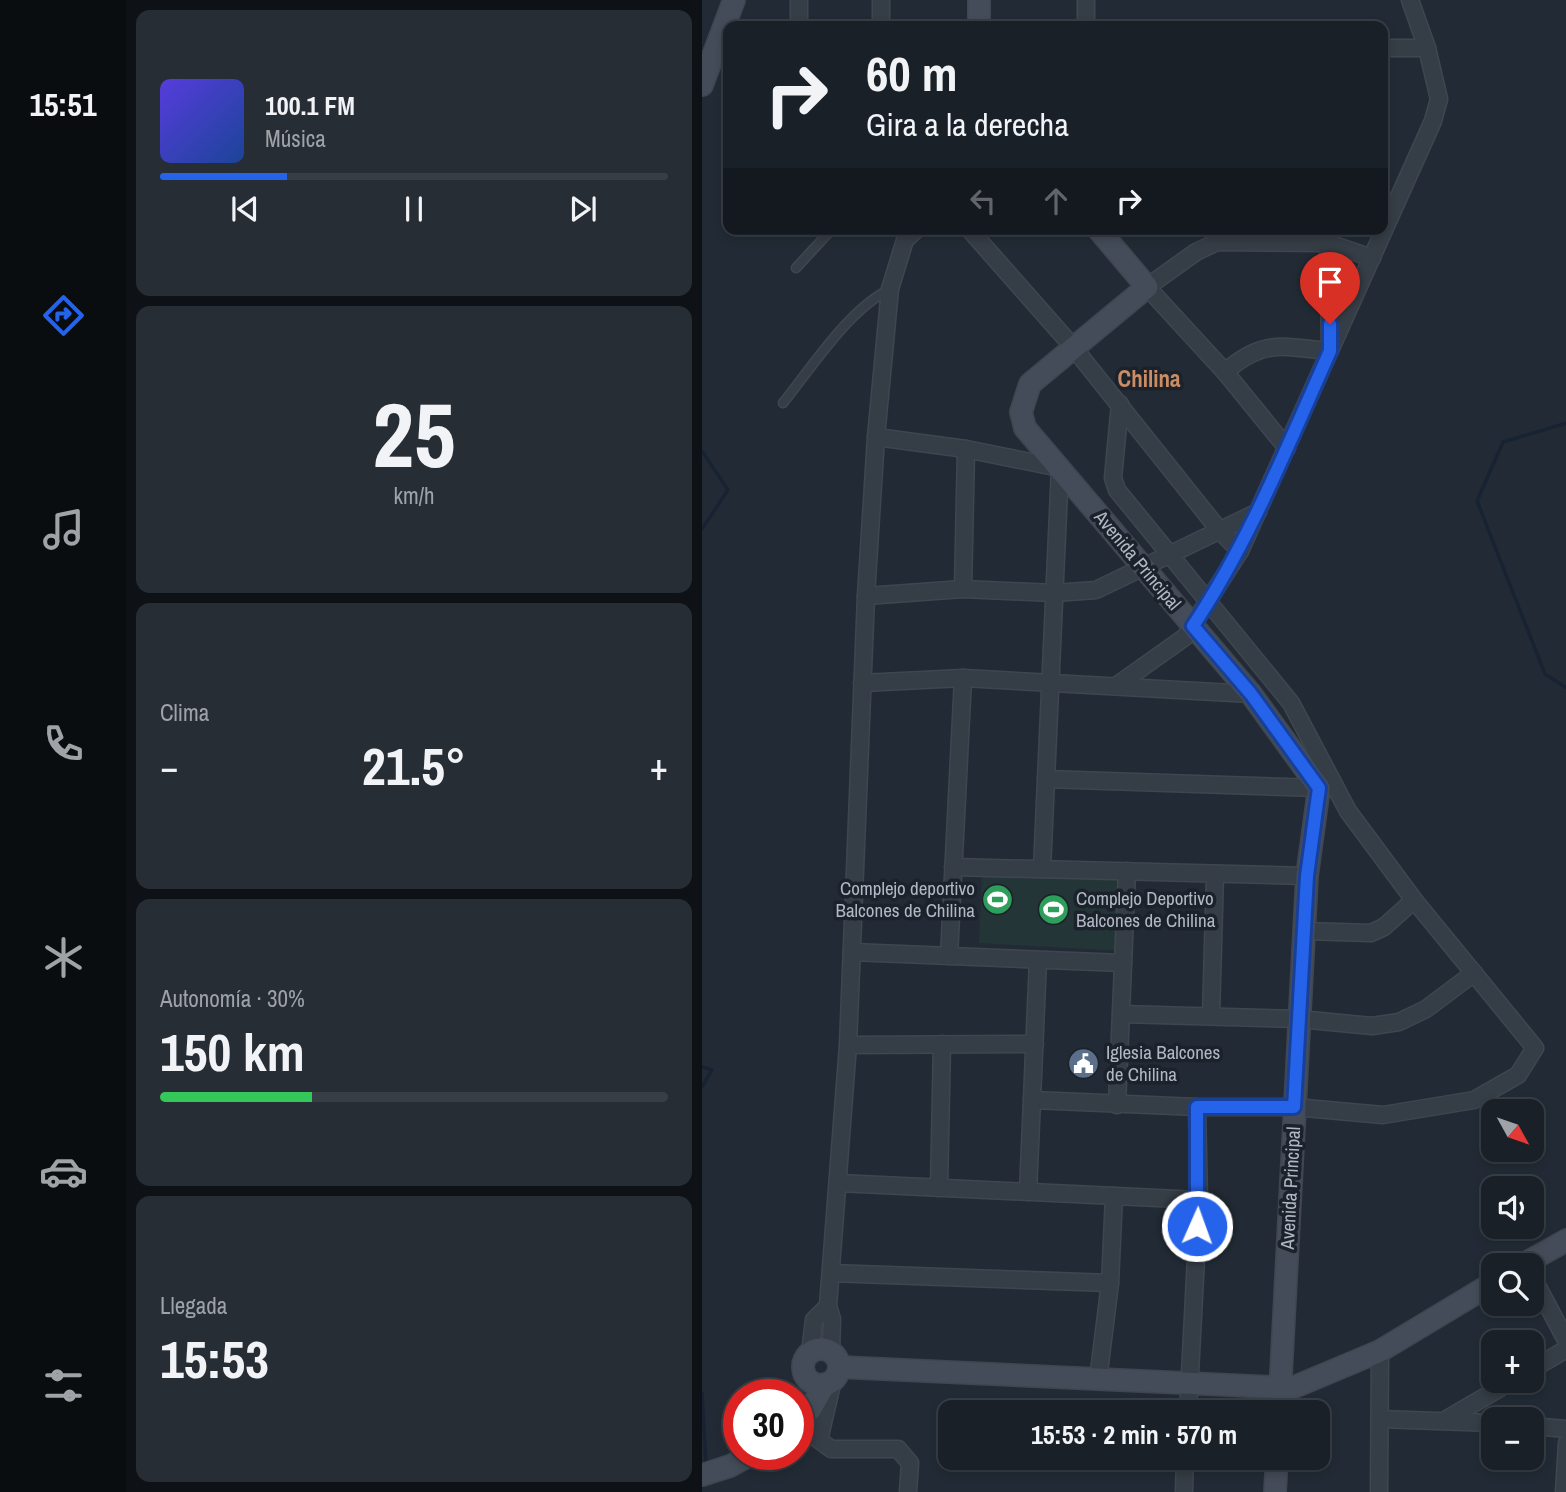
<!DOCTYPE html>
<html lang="es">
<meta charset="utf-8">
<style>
body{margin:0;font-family:"Archivo Narrow",sans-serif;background:#272d34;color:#f1f3f6;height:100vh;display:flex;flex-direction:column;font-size:26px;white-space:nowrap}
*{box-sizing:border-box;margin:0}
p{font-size:23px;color:#9fa3a8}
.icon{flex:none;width:38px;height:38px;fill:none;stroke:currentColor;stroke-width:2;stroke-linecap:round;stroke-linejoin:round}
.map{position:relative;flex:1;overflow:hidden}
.sheet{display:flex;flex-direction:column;gap:10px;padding:10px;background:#0e1216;width:576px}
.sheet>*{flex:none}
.banner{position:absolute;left:21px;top:21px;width:665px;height:214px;border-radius:14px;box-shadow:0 4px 10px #0003,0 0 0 2px #383e45;background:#1a2028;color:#f1f3f6;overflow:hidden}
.needle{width:46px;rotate:130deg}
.tools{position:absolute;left:779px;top:1099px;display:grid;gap:14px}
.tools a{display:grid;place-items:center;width:63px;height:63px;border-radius:14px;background:#1a2028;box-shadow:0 4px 10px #0003,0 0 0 2px #383e45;font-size:35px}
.speed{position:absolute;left:21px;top:1379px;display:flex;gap:14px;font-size:35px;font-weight:700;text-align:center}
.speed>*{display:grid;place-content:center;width:91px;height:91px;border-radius:50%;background:#1a2028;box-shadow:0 4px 10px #0003,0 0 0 2px #383e45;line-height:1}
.speed .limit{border:10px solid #d22;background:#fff;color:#111}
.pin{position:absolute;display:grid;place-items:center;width:60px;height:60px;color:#fff;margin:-72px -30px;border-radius:50% 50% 50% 0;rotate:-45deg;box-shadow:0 0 7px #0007}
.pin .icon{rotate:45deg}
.me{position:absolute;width:77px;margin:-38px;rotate:2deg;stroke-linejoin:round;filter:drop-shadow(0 0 5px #0008)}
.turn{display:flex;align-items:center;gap:24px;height:147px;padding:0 28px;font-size:32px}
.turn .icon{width:91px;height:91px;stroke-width:2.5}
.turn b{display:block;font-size:49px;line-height:60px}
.lanes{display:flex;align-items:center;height:66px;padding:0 28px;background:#0003;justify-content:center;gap:35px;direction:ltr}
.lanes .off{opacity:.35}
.big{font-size:52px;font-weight:700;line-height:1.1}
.sheet .card{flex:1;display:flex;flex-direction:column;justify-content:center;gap:10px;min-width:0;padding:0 24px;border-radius:14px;background:#272d34}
.sheet .dial{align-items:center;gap:0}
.dial b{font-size:91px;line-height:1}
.song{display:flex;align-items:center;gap:21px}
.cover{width:84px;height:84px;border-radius:10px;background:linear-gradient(135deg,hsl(250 70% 55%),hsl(220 70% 35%))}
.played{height:7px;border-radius:4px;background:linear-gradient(90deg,#2563eb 25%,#383e45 25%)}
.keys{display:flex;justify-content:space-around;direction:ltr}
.heat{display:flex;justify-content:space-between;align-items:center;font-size:38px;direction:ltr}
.charge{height:10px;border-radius:5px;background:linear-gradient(90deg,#34c759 30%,#383e45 0)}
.trip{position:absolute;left:236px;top:1400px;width:392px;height:70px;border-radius:14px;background:#1a2028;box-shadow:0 4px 10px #0003,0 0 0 2px #383e45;font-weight:700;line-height:70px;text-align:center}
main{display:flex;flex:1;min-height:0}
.tabs{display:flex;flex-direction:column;width:126px;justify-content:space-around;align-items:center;background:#0a0d10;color:#9fa3a8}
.tabs .icon{width:49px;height:49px}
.tabs .active{color:#2563eb}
.tabs b{font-size:32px;color:#f1f3f6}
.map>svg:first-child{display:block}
.green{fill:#243537}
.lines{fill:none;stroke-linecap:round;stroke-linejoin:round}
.stream{stroke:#172332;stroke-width:3.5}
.lane-casing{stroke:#3f4650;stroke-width:11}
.street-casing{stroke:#3f4650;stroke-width:19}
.secondary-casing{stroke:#3f4650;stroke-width:24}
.lane{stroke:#353d46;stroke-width:8}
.street{stroke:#353d46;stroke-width:16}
.secondary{stroke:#444c59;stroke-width:21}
.route-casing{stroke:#184099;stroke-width:18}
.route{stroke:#2563eb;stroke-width:12}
.labels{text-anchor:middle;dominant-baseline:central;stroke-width:7;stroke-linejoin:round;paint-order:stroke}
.street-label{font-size:19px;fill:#b0b8c3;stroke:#1b222b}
.poi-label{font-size:19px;fill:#b0b8c3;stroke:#1b222b;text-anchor:start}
.quarter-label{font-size:23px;font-weight:bold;fill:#c98c64;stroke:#1b222b}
</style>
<main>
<nav class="tabs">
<b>15:51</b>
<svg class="icon active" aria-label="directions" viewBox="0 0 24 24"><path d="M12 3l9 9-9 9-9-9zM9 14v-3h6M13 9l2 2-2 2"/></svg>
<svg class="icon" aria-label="music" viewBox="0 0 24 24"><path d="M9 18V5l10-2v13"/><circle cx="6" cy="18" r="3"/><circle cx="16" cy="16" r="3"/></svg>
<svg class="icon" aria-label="phone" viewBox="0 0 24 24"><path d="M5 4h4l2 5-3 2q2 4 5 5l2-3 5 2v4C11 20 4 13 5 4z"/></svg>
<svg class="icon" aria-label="climate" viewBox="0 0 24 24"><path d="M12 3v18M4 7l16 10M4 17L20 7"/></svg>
<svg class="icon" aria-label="car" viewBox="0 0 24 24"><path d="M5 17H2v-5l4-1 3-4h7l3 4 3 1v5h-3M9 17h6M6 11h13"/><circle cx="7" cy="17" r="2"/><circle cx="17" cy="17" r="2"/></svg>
<svg class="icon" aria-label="filters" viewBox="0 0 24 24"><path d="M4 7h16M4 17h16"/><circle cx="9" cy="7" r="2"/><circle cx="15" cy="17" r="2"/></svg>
</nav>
<section class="sheet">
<div class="card">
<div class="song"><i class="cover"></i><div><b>100.1 FM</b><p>Música</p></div></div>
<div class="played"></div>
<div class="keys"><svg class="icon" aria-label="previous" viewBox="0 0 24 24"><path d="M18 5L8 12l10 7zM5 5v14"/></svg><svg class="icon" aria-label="pause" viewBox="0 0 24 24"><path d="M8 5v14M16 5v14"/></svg><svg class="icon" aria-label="next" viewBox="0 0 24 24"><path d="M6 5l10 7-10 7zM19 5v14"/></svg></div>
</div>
<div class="card dial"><b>25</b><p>km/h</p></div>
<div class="card"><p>Clima</p>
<div class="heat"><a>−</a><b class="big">21.5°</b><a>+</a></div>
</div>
<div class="card"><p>Autonomía · 30%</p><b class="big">150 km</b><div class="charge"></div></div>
<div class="card"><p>Llegada</p><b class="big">15:53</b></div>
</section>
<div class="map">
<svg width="865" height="1492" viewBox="0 0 865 1492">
<rect width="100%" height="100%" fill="#222b35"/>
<path class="green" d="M280 872 424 875 422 951 277 943Z"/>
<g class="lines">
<g class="stream">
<path d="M865 423 801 442 775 501 843 674 865 688"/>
<path d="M0 451 26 490 0 529"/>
<path d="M0 1067 10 1070 0 1087"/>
<path d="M0 1393 4 1465"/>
</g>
<defs>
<g id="lane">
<path d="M94 268 130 229"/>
<path d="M81 403C110 367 146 310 188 289"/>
</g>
<g id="street">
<path d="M97 0V26"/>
<path d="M179 0V26"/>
<path d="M384 26V0"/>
<path d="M681 48H725"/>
<path d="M267 229 371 347 518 531 538 551"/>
<path d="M523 372C562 338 581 347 628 351L626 229"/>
<path d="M174 437 264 449 358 468 340 869"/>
<path d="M585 448 523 372 445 287 494 252 515 242 626 243 670 258"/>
<path d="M261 589 264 449"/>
<path d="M164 596 261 589 352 593 394 590 556 512"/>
<path d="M160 683 261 678 549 694"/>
<path d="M414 686 483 637 538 551 731 121 737 99 725 48 708 0"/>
<path d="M344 779 617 788"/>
<path d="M251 867 605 876"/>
<path d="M602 931 669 933 682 927 712 900"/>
<path d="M150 952 421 963"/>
<path d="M247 956 261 678"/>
<path d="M419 1014 597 1019 670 1026 697 1022 724 1009 772 973"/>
<path d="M509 1016 513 874"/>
<path d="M146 1045 333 1044"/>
<path d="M330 1100 495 1107H592L681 1115 772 1100 816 1075 833 1048 712 900 646 811 589 703 415 490 411 478 418 404"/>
<path d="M415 1105 425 871"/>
<path d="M137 1183 497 1200"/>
<path d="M237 1188 240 1044"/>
<path d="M326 1192 336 960"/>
<path d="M129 1273 408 1283"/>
<path d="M830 1276 865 1342"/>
<path d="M129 1352 130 1319 126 1306 146 1045 164 596 174 437 188 289 203 240 215 229"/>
<path d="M108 1353 112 1320 126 1306"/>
<path d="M830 1369 865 1349"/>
<path d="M131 1380 117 1440 129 1449H196L208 1463 206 1492"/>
<path d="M396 1380 408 1283 412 1196"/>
<path d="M486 1412 497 1200 495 1107"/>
<path d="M678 1419 791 1423"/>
<path d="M745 1419 810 1381"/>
<path d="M830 1426 865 1429"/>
<path d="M482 1492 483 1458"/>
<path d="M677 1492 678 1351"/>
<path d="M862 1492 865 1443"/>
</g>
<g id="secondary">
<path d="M277 26V0"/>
<path d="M0 85 32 0"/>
<path d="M396 229 445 287 328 384 319 412 323 428 549 694 617 788 605 876 577 1412"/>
<path d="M820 1265 865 1240"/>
<circle cx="119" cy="1367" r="18"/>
<path d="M137 1367 590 1388 678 1351 791 1283"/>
<path d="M96 1421 108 1410 123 1384"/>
<path d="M0 1475 28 1466 50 1454"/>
<path d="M573 1492 575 1458"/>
</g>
</defs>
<use href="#lane" class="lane-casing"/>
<use href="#street" class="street-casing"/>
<use href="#secondary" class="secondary-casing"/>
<use href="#lane" class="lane"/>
<use href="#street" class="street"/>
<use href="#secondary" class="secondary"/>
</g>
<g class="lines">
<defs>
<path id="route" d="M495 1226V1107H592L605 876 617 788 549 694 491 626C548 540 586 445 628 351V324"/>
</defs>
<use href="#route" class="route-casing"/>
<use href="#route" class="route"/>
</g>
<defs>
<symbol id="stadium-disc" viewBox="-11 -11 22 22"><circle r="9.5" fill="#2e9e5b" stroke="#1b222b"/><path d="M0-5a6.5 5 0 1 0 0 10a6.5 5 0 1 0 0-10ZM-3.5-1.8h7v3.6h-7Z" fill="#fff"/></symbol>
<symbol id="civic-disc" viewBox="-11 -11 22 22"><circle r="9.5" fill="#5c6f8a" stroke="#1b222b"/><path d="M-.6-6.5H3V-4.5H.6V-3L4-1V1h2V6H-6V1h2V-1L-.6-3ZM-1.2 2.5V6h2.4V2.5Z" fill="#fff"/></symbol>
</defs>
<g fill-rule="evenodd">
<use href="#stadium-disc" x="278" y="882" width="35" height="35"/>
<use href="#stadium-disc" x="334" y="892" width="35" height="35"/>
<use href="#civic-disc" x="364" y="1046" width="35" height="35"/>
</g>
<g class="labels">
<g class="street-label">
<text transform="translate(436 560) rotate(50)">Avenida Principal</text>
<text transform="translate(588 1188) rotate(-87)">Avenida Principal</text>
</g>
<g class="poi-label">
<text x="273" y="888" text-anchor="end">Complejo deportivo<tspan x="273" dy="22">Balcones de Chilina</tspan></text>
<text x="374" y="898">Complejo Deportivo<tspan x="374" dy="22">Balcones de Chilina</tspan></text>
<text x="404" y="1052">Iglesia Balcones<tspan x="404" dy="22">de Chilina</tspan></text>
</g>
<g class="quarter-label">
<text x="447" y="378">Chilina</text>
</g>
</g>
</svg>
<div class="tools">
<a><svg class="needle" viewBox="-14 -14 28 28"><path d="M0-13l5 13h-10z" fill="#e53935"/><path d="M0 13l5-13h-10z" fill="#9fa3a8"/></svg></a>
<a><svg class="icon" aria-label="sound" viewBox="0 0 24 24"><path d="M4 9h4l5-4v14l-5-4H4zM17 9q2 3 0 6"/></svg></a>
<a><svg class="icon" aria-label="search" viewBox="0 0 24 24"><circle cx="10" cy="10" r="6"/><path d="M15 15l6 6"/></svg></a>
<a>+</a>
<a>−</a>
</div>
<div class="speed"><div class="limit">30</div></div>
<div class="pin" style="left:628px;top:324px;background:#d93025"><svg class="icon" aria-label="arrive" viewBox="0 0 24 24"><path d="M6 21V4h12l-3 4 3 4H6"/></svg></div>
<svg class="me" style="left:495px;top:1226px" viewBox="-20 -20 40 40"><circle r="17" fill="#2563eb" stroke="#fff" stroke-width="3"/><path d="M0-11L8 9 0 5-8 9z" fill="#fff"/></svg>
<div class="trip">15:53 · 2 min · 570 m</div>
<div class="banner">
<div class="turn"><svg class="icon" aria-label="right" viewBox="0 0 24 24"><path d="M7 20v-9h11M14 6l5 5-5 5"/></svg><div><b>60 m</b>Gira a la derecha</div></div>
<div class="lanes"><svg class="icon off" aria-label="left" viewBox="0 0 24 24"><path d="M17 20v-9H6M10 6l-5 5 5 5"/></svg><svg class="icon off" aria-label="ahead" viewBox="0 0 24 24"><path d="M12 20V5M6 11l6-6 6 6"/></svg><svg class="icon" aria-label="right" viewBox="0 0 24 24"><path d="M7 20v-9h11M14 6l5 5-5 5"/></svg></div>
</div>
</div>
</main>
